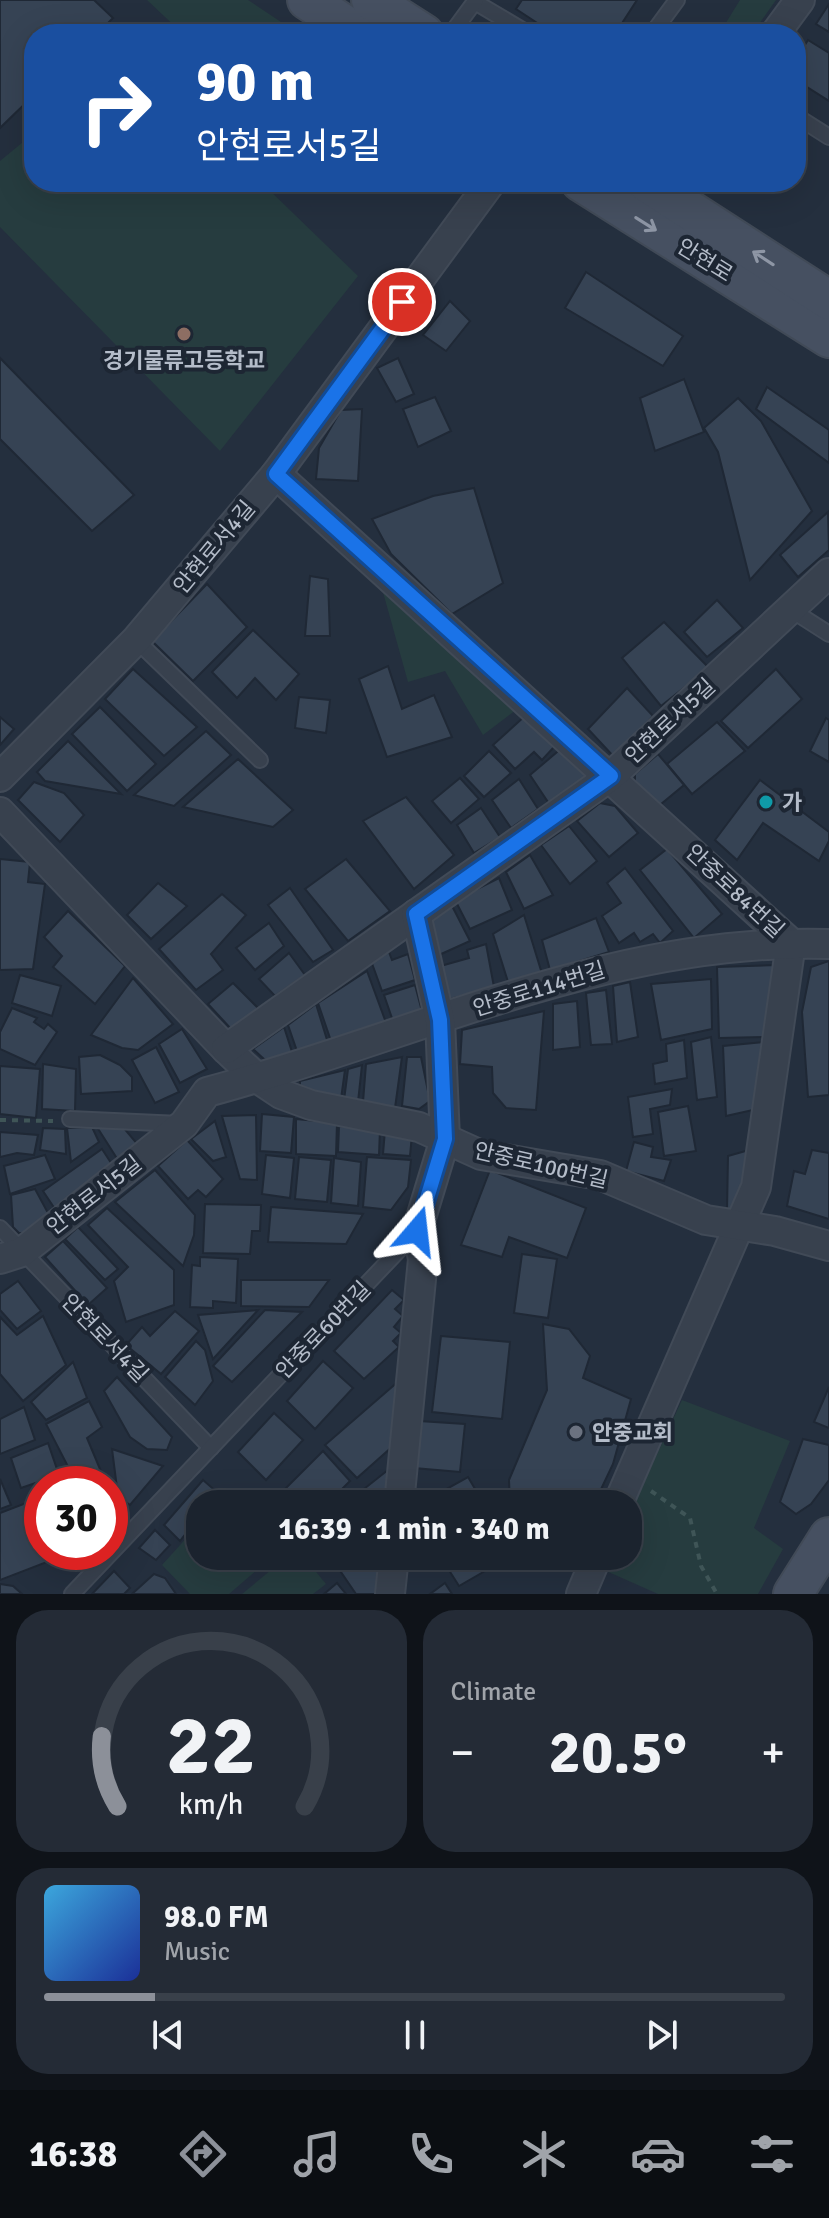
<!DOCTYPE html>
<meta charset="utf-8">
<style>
body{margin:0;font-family:Signika,"Noto Sans KR",sans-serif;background:#242b36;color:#f1f3f6;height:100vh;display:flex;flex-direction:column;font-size:30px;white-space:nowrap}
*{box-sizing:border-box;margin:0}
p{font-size:26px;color:#a0a4aa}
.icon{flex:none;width:44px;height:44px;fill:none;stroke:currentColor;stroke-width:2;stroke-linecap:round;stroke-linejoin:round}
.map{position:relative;height:1594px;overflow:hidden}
.sheet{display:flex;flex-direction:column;gap:16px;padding:16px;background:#0f1319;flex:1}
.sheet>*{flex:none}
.guide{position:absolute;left:24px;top:24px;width:782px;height:168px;border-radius:32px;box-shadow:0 8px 32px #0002,0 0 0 2px #39404a;background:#1a4fa0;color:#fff;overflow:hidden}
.speed{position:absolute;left:24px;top:1466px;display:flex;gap:16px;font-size:40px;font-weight:700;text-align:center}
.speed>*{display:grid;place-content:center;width:104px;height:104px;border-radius:50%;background:#1b232e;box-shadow:0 8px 32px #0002,0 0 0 2px #39404a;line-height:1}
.speed .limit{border:12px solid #d22;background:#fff;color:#111}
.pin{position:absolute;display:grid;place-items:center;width:68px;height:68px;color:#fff;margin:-34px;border:4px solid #fff;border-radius:50%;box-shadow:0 2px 8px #0007}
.me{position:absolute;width:88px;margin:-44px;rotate:17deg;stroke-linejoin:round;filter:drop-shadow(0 0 6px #0008)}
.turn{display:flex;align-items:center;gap:28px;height:168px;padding:0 40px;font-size:36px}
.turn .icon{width:104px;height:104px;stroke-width:2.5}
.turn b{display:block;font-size:56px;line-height:68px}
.big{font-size:60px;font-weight:700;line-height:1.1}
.sheet .tile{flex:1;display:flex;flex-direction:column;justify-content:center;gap:12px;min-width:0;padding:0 28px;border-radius:32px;background:#242b36}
.sheet .dial{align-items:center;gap:0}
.dial svg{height:208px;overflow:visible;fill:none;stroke:#39404a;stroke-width:7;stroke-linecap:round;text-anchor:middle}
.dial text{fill:#f1f3f6;stroke:none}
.song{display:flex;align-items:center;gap:24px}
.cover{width:96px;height:96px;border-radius:12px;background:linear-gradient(135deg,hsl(200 70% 55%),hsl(230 70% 35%))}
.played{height:8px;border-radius:4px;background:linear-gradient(90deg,#8c9099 15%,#39404a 15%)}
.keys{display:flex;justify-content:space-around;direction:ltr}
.heat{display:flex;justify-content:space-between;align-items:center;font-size:44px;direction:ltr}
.sheet .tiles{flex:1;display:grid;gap:16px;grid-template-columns:1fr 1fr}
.tile:last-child{grid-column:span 2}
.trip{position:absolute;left:186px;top:1490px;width:456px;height:80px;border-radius:32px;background:#1b232e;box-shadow:0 8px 32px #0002,0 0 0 2px #39404a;font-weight:700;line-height:80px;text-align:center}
.menu{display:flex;height:128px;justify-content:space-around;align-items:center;background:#0b0e12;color:#a0a4aa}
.menu .icon{width:56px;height:56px}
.menu .on{color:#8c9099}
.menu b{font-size:36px;color:#f1f3f6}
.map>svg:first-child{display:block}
.green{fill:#263c3f}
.building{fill:#364354;stroke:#1f2835;stroke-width:2}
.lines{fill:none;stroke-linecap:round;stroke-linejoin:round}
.lane-casing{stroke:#414a57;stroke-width:18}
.street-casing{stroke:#414a57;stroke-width:32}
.secondary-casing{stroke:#414a57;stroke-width:42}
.path{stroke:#3f5557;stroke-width:4;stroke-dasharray:6 6;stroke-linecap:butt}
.lane{stroke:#38414e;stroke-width:14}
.street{stroke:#38414e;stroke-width:28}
.secondary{stroke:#465061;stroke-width:38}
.oneway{stroke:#8e96a5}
.route-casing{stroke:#114b97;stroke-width:20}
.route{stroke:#1a73e8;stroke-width:14}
.education-dot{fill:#8d6e63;stroke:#1d2633;stroke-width:3}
.culture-dot{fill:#0f9aa8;stroke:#1d2633;stroke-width:3}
.worship-dot{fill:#6b7280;stroke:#1d2633;stroke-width:3}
.labels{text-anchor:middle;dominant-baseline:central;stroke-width:8;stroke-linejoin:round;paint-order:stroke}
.street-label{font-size:22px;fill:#b4bcc9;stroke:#1d2633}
.poi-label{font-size:22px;font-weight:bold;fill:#b4bcc9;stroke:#1d2633;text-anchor:start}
</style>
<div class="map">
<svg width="829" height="1594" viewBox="0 0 829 1594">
<rect width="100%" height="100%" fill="#242f3e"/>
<g class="green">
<path d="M147 0H248L299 34H183Z"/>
<path d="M740 0H776L752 34H719Z"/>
<path d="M34 133V182H261L358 276 220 451 0 227V161Z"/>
<path d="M381 585 516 710 483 735 445 671 408 682Z"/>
<path d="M682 1400 790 1441 754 1528 783 1549 758 1594H658L604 1570 610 1556H628V1517Z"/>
<path d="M200 1523V1556H273L229 1594H190L162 1565Z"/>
<path d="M288 1556H303L326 1584 313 1594H242Z"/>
</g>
<g class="building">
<path d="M0 0H94L113 18 97 34H34V95L0 128Z"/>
<path d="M522 0H637L615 34H554L516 9Z"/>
<path d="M829 4V32L816 24Z"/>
<path d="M808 40 829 53V101L796 80V59Z"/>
<path d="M586 272 683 336 663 366 565 308Z"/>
<path d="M450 301 470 321 446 351 423 335Z"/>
<path d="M0 358 134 495 92 531 0 439Z"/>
<path d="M398 358 414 394 396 402 377 368Z"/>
<path d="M684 379 704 432 655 451 640 398Z"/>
<path d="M767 387 829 430V463L756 409Z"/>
<path d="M435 397 451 431 418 447 403 409Z"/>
<path d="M738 398 761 421 812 511 750 580 718 452 704 428Z"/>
<path d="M362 409 358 481 316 479 319 448 341 410Z"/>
<path d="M474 488 503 583 452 614 391 554 372 519 433 496Z"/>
<path d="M828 512 829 550 798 577 780 555Z"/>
<path d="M310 576 328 579 330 636H305Z"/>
<path d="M207 584 247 627 193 681 152 641Z"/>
<path d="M717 600 743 628 707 657 684 632Z"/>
<path d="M664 622 709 668 661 706 622 658Z"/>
<path d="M253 630 299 674 276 700 255 678 237 698 212 672Z"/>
<path d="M388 666 402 709 434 695 452 737 387 757 359 679Z"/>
<path d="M133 669 197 727 164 756 105 699Z"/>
<path d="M776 669 802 699 748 748 721 721Z"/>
<path d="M627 688 653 716 615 758 588 729Z"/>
<path d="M299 697 330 700 326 733 295 728Z"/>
<path d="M100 707 156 764 127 791 72 734Z"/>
<path d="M526 715 554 747 542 760 534 752 515 769 493 745Z"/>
<path d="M0 717 14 729 0 745Z"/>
<path d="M826 718 829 720V762L810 751Z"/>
<path d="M717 722 745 751 692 794 667 764Z"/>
<path d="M206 731 231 755 174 806 134 795Z"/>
<path d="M68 741 121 794 45 781 37 772Z"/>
<path d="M563 747 589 777 550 805 530 775Z"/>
<path d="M489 751 511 773 484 797 464 776Z"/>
<path d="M658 754 684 785 655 809 635 786V774Z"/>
<path d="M238 759 293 810 273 827 183 807Z"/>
<path d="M460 778 479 799 451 823 432 801Z"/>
<path d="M519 779 538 809 511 828 492 800Z"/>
<path d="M760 780 829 832V841L819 861 763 823 737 860 715 840Z"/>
<path d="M34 782 64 793 84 815 60 842 18 800Z"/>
<path d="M406 797 454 855 414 889 363 821Z"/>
<path d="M600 803 615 806 638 833 609 857 577 821Z"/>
<path d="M481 808 500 837 474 853 457 825Z"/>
<path d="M569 826 597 861 570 884 541 845Z"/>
<path d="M667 849 722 914 694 938 640 870Z"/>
<path d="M530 855 553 895 524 909 506 872Z"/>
<path d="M0 859 30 862 28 882 45 884 33 969 0 970Z"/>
<path d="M346 859 390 911 348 941 305 889Z"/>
<path d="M625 868 673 931 660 943 653 934 640 942 634 933 619 943 602 916 621 903 607 883Z"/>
<path d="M499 878 512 910 470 929 455 900Z"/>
<path d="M158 883 187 906 151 939 127 915Z"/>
<path d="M290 888 333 950 313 962 268 905Z"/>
<path d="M222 894 246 915 211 954 223 970 196 990 159 949Z"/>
<path d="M450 902 470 941 439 955 433 932V913Z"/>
<path d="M68 911 125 966 95 1004 53 967 62 956 44 937Z"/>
<path d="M524 915 543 977 509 985 493 934Z"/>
<path d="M596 918 609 952 550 970 542 940Z"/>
<path d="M269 923 284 946 255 970 236 948Z"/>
<path d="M486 944 494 987 443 1001 437 967 469 958 467 950Z"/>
<path d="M387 947 392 960 408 954 415 980 382 991 370 958Z"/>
<path d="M289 953 305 975 275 996 259 979Z"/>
<path d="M829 961V1095L808 1097 802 1012 811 967Z"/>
<path d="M777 965 768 1037 719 1038 717 967Z"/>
<path d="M367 971 388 1028 331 1041 318 1003Z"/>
<path d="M20 975 61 986 52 1016 12 1003Z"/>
<path d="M133 978 173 1024 138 1050 122 1048 91 1035Z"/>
<path d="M711 979 712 1029 661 1040 651 984Z"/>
<path d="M630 982 638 1037 617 1042 613 986Z"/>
<path d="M233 983 260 1010 233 1031 208 1004Z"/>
<path d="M415 985 423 1015 394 1024 384 995Z"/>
<path d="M606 990 612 1044 591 1045 586 993Z"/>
<path d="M577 1001 580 1047 553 1050V1004Z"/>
<path d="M316 1004 328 1043 298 1054 288 1025Z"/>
<path d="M12 1008 37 1018 34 1022 44 1029 48 1024 57 1032 35 1065 0 1049V1032Z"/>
<path d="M544 1011 536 1110 506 1108 493 1093 492 1067 460 1064 462 1030Z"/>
<path d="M284 1027 293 1055 265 1060 253 1049Z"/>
<path d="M182 1029 207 1069 180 1083 159 1044Z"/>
<path d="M711 1037 717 1097 697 1100 691 1042Z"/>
<path d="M684 1040 687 1078 655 1084 653 1064 667 1061 666 1044Z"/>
<path d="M765 1042 753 1110 726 1116 723 1046Z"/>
<path d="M156 1047 179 1092 155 1103 132 1060Z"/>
<path d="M100 1055 120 1065 132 1077V1091L81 1094 79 1057Z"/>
<path d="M402 1057 395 1108 363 1102 366 1064Z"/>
<path d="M407 1057H421L430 1101 419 1109 402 1106Z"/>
<path d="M43 1064 76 1069 75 1111 42 1109Z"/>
<path d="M362 1065 358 1102 344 1100 348 1069Z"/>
<path d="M0 1066 40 1069 36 1118 0 1114Z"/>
<path d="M345 1070 341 1099 300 1091V1081Z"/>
<path d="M672 1089 670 1105 650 1109 653 1134 633 1137 628 1097Z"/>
<path d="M688 1106 696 1151 664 1156 658 1112Z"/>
<path d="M262 1114 294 1117 291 1153 260 1151Z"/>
<path d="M256 1115 257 1180 240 1179 222 1116Z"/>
<path d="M296 1119 337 1123 336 1156 296 1154Z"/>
<path d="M215 1121 226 1157 213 1161 191 1139Z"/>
<path d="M339 1126 380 1129 379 1155 338 1152Z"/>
<path d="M92 1127 99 1142 71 1162 67 1128Z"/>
<path d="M97 1127H123L139 1146 118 1160Z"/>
<path d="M43 1128 65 1129 66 1154 40 1150Z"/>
<path d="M385 1130 412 1134 410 1156 383 1154Z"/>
<path d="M0 1132 38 1135 34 1155 17 1153 0 1157Z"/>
<path d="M187 1140 223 1179 206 1197 198 1190 188 1199 158 1166Z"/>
<path d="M634 1142 653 1147 651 1157 671 1160 664 1181 626 1171Z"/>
<path d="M102 1149 113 1166 55 1209 43 1191Z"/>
<path d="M749 1150 737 1213 727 1211 728 1156Z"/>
<path d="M812 1150 829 1153V1219L787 1206 794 1171 805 1174Z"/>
<path d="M45 1155 55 1179 10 1194 4 1166Z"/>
<path d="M266 1155 294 1158 290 1198 262 1194Z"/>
<path d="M299 1157 331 1160 327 1202 295 1199Z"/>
<path d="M367 1157 411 1160 408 1187 391 1210 363 1207Z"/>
<path d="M334 1158 361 1162 358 1206 331 1203Z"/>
<path d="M155 1170 195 1215 194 1235 183 1266 115 1202Z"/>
<path d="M490 1170 586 1208 567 1258 509 1237 502 1257 461 1245Z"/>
<path d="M35 1189 48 1213 26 1233H19L13 1227 11 1195Z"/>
<path d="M205 1204 261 1205 260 1231H252L250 1254 203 1253Z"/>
<path d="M271 1207 363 1214 346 1244 268 1242Z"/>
<path d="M107 1208 174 1270V1305L126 1322 114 1281 128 1267 88 1225Z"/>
<path d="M78 1227 118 1269 105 1280 65 1239Z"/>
<path d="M63 1241 107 1288 88 1305 45 1257Z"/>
<path d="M522 1254 557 1259 548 1318 514 1313Z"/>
<path d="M200 1257 238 1259 236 1303 213 1301V1308L190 1307 192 1265 200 1266Z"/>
<path d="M241 1280H329L309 1307 241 1306Z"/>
<path d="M18 1281 41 1311 17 1329 0 1310V1294Z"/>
<path d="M392 1290 404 1300 395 1309 403 1316 394 1327 401 1333 393 1341 399 1347 364 1379 334 1351Z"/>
<path d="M258 1310 213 1359 198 1315Z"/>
<path d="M265 1310 302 1312 232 1382 213 1366Z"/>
<path d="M175 1311 199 1331 161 1374 126 1345 142 1327 150 1336Z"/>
<path d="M43 1316 66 1365 23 1401 0 1374V1317L17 1335Z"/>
<path d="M543 1324 569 1329 590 1356 583 1378 631 1399 613 1464 594 1504H510L509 1480 547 1390Z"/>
<path d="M441 1336 510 1342 502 1419 432 1412Z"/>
<path d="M196 1341 205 1350 213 1381 195 1405 165 1377Z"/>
<path d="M323 1361 353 1388 315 1429 287 1401Z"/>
<path d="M73 1362 87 1398 46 1420 31 1402Z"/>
<path d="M117 1377 172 1437 167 1450 147 1449 130 1437 104 1391Z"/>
<path d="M400 1380 393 1446 357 1478 325 1445Z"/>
<path d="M829 1387V1428L814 1422Z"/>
<path d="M89 1401 102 1427 87 1438 105 1481 77 1484 46 1424Z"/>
<path d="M24 1407 35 1440 0 1454V1419Z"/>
<path d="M274 1413 303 1440 266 1480 238 1452Z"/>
<path d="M419 1421 465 1424 460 1472 414 1468Z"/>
<path d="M803 1439 829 1445V1480L811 1504 796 1514 780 1502Z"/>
<path d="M48 1443 59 1475 21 1488 11 1458Z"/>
<path d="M112 1449 163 1466 130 1505 118 1496Z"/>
<path d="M323 1451 350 1481 327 1504H270Z"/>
<path d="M393 1466 388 1504H345Z"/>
<path d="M468 1477 484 1504H421V1503Z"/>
<path d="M0 1479 11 1505 0 1509Z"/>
<path d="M203 1480 218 1493 209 1504H200V1515L180 1541 164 1525Z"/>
<path d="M26 1503 47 1562 0 1580V1513Z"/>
<path d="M155 1530 170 1545 156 1560 139 1548Z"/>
<path d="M330 1556H382L377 1594H356Z"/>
<path d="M440 1556H511L459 1586Z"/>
<path d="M114 1571 130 1588 124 1594H92Z"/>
<path d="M154 1574 165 1578 176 1594H132Z"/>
<path d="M337 1583 346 1594H324Z"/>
<path d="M445 1583 452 1594H430Z"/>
<path d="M0 1584 13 1586 22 1594H0Z"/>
</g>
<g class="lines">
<defs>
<g id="lane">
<path d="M475 2 529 34"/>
<path d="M451 34 476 0"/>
<path d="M652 34 677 0"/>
<path d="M796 116 829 137"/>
<path d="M790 609 829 634"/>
<path d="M136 640 260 760"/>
<path d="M70 1119 180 1124"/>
<path d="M0 1228 211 1448"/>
<path d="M72 1594 417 1231"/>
</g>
<g id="street">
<path d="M775 34 800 0"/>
<path d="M276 474 791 943 756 1187 618 1504"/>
<path d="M0 777 136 640 276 474 491 182"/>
<path d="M0 812 226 1049 257 1078 281 1094 311 1105 419 1127 481 1155 600 1175 706 1220 775 1231 829 1246"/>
<path d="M226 1049 611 776 829 573"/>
<path d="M0 1259 22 1252 184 1124 207 1092C413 1037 612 937 829 944"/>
<path d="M399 1504 423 1259 417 1231 445 1139 440 1020 416 914"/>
<path d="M390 1594 394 1556"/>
<path d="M581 1594 597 1556"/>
</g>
<g id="secondary">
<path d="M307 0 359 34"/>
<path d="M371 0 424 34"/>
<path d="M581 182 829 338"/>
<path d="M646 182 829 300"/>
<path d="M793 1594 829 1537"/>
</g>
</defs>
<use href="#lane" class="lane-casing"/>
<use href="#street" class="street-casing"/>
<use href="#secondary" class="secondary-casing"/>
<g class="path">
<path d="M0 1120 53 1121"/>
<path d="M651 1491 690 1518 701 1566 717 1594"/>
</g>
<use href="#lane" class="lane"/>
<use href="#street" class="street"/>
<use href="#secondary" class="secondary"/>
</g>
<defs><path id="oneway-shaft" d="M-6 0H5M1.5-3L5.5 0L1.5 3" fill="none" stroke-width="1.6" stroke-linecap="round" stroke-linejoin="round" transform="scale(2)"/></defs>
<g class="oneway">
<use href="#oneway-shaft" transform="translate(646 224) rotate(32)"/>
<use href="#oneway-shaft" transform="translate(763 258) rotate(-147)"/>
</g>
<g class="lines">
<defs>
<path id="route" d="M402 302 276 474 611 776 416 914 440 1020 445 1139 417 1231"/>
</defs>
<use href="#route" class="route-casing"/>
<use href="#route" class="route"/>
</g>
<circle class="education-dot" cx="184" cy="334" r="8"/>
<circle class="culture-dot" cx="766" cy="802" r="8"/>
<circle class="worship-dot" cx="576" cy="1432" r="8"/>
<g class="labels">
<g class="street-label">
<text transform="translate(705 260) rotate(32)">안현로</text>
<text transform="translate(214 547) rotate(-50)">안현로서4길</text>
<text transform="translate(670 721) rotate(-43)">안현로서5길</text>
<text transform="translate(735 891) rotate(43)">안중로84번길</text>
<text transform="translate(539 989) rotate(-17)">안중로114번길</text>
<text transform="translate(541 1165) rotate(13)">안중로100번길</text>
<text transform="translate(94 1195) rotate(-38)">안현로서5길</text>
<text transform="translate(323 1330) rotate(-46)">안중로60번길</text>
<text transform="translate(105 1338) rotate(46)">안현로서4길</text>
</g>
<g class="poi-label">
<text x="184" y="360" text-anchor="middle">경기물류고등학교</text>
<text x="782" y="802">가</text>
<text x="592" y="1432">안중교회</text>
</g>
</g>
</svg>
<div class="speed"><div class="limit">30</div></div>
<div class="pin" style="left:402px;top:302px;background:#d93025"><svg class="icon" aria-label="arrive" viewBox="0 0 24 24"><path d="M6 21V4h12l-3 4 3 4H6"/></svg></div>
<svg class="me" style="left:417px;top:1231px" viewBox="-20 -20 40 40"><path d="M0-17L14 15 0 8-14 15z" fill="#1a73e8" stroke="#fff" stroke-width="4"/></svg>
<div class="trip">16:39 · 1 min · 340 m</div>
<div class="guide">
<div class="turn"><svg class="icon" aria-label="right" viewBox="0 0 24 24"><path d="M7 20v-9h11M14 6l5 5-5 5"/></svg><div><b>90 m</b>안현로서5길</div></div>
</div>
</div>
<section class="sheet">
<div class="tiles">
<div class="tile dial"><svg viewBox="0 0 100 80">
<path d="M14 69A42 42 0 1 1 86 69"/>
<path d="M14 69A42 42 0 0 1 8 42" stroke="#8c9099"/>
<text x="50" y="56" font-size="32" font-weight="700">22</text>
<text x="50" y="72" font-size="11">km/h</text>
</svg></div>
<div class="tile"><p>Climate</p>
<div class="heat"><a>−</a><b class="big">20.5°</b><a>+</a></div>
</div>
<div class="tile">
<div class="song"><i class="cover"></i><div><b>98.0 FM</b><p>Music</p></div></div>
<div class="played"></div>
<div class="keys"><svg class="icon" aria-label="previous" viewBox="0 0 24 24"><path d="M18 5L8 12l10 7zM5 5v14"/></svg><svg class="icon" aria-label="pause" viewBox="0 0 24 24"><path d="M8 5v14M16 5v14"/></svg><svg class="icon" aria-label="next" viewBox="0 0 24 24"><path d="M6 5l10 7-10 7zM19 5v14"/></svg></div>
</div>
</div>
</section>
<nav class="menu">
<b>16:38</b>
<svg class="icon on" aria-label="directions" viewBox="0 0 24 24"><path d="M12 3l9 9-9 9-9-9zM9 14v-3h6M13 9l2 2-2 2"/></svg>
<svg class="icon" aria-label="music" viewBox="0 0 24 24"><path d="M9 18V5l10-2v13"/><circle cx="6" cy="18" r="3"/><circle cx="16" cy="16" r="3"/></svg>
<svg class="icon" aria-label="phone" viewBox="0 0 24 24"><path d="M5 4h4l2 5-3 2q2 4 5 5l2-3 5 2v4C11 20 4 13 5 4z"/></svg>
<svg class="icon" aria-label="climate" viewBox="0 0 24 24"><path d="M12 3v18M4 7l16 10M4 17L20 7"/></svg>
<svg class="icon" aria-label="car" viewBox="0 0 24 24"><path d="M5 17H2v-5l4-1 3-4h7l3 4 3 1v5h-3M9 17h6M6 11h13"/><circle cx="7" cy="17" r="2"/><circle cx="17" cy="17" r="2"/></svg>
<svg class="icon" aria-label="filters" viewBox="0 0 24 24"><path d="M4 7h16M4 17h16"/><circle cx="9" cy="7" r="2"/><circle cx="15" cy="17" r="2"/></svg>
</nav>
